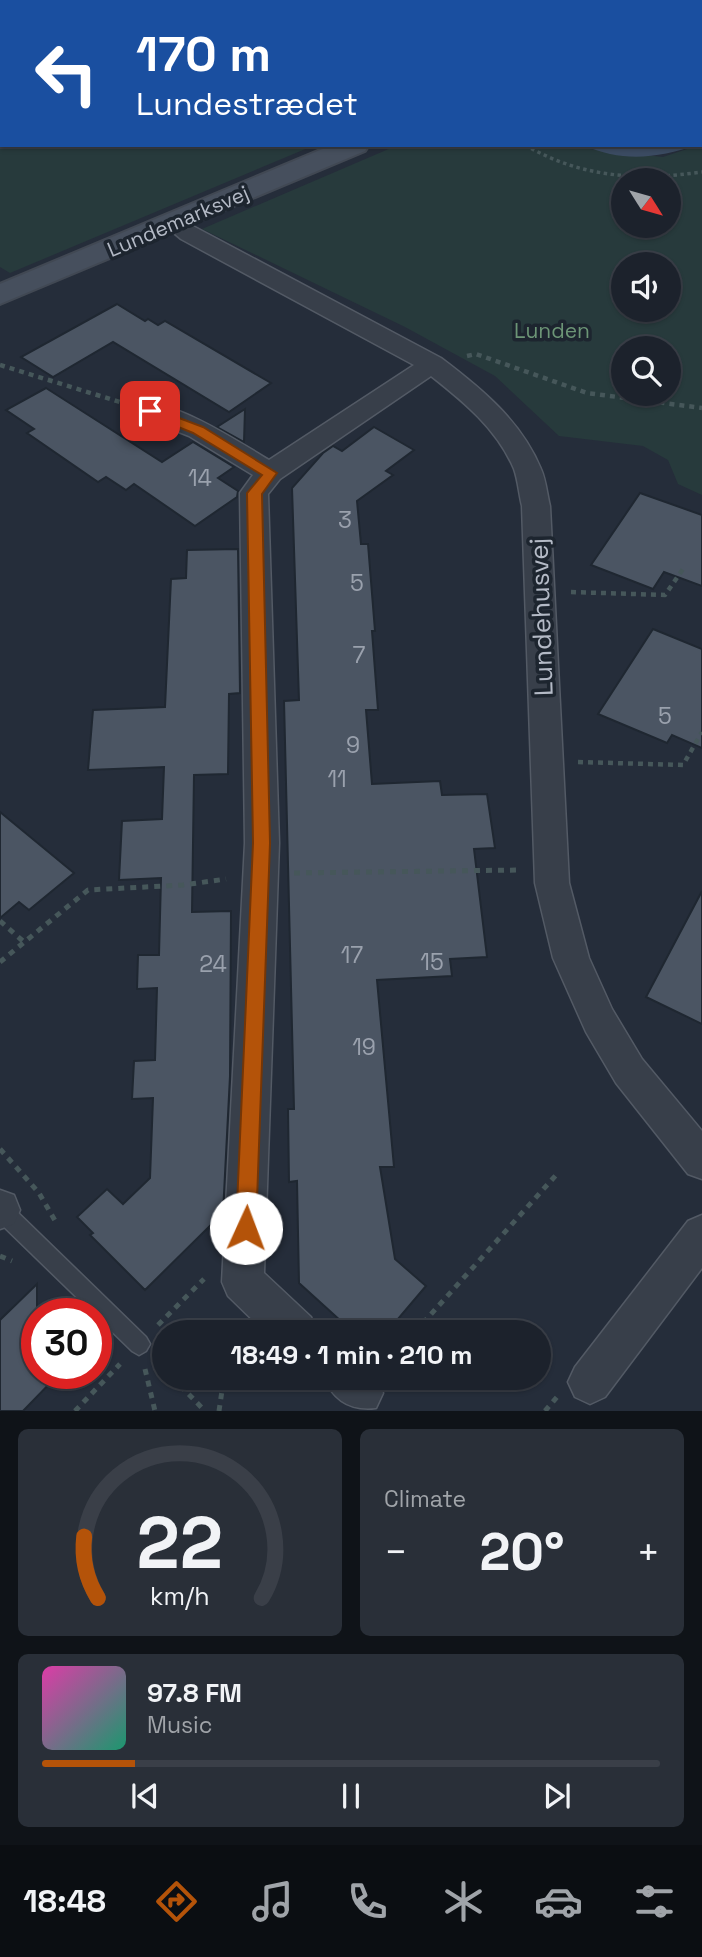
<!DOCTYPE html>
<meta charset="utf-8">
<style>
body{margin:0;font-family:"Space Grotesk",sans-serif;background:#292f38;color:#f1f3f6;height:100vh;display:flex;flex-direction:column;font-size:26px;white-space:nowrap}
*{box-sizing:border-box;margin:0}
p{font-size:23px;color:#a0a4a9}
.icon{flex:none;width:38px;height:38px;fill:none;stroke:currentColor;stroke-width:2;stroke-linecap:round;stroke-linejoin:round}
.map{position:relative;height:1411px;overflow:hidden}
.sheet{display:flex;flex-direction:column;gap:18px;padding:18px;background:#0f1318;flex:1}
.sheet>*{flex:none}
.top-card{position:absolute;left:0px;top:0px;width:704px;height:147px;box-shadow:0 2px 5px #0004,0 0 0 2px #3a3f48;background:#1a4fa0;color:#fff;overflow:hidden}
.needle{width:46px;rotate:127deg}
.buttons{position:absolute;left:611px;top:168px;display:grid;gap:14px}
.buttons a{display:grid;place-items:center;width:70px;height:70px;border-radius:50%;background:#1c222c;box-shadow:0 2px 5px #0004,0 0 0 2px #3a3f48;font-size:35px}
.speed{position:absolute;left:21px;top:1298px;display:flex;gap:14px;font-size:35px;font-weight:700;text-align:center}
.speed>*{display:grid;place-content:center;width:91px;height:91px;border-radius:50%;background:#1c222c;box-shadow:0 2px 5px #0004,0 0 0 2px #3a3f48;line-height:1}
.speed .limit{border:10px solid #d22;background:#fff;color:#111}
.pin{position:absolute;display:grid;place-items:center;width:60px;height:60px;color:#fff;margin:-30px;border-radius:14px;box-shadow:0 4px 10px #0006}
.me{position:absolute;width:77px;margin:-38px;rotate:2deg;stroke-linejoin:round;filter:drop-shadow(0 0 5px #0008)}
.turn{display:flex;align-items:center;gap:24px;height:147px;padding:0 21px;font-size:32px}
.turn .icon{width:91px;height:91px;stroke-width:2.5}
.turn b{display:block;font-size:49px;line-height:60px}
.big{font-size:52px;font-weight:700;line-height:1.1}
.sheet .tile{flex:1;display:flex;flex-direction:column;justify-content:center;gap:10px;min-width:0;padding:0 24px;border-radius:10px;background:#292f38}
.sheet .dial{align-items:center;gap:0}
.dial svg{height:182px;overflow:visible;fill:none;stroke:#3a3f48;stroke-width:7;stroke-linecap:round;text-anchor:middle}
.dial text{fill:#f1f3f6;stroke:none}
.song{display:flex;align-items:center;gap:21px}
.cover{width:84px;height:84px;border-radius:10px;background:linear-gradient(135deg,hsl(320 70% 55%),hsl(160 70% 35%))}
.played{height:7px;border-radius:4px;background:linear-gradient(90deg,#b45309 15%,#3a3f48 15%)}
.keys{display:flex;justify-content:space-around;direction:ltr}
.heat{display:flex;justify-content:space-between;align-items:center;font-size:38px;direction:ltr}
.sheet .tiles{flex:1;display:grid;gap:18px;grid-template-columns:1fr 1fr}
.tile:last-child{grid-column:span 2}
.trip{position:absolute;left:152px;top:1320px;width:399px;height:70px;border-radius:35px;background:#1c222c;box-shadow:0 2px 5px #0004,0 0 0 2px #3a3f48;font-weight:700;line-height:70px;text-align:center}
.tabs{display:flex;height:112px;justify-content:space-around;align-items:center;background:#0b0e12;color:#a0a4a9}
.tabs .icon{width:49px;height:49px}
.tabs .selected{color:#b45309}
.tabs b{font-size:32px;color:#f1f3f6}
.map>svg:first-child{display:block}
.green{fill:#273a3c;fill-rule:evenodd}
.water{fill:#3b4b62}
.building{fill:#4b5563;stroke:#1f2731;stroke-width:2}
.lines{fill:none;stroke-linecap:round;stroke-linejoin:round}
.lane-casing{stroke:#535a65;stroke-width:3}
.street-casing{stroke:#535a65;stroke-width:3}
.secondary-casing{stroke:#414853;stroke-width:4}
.path-far2{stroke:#46575a;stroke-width:3.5;stroke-dasharray:3.5 3.5;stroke-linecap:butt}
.path-far1{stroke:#46575a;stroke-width:4.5;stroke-dasharray:5 5;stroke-linecap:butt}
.path{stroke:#46575a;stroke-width:5;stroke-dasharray:6 6;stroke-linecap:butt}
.lane{fill:#383f4a;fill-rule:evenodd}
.street{fill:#383f4a;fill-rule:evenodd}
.secondary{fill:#464f5d;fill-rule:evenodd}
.route{fill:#b45309;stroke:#753606;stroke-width:2}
.labels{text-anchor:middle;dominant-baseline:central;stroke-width:7;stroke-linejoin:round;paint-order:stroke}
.far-street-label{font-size:21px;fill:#b4bac6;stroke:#1d252f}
.far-park-label{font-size:21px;fill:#6c9576;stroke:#1d252f}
.number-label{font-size:23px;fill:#9aa1ad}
.street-label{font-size:26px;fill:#b4bac6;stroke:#1d252f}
</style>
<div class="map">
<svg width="702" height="1411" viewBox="0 0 702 1411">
<rect width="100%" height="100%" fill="#252d3a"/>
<g class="green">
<path d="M23 0H514L520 2H2V145H315L10 273 0 267V1Z"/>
<path d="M702 144V495L678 484 668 460 643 446 559 436 495 376 405 327 202 229 398 145H583L590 149 663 157ZM623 180H668V226H623ZM623 264H668V310H623ZM623 348H668V394H623Z"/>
</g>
<path class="water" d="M583 145H697C658 158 623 163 583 145Z"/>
<g class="building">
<path d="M117 304 145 321 148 319 158 325 165 321 271 383 229 412 113 342 53 377 21 357Z"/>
<path d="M46 388 162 462 193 442 234 467 218 478 238 491 237 497 195 526 134 484 126 490 106 477 98 482 27 433 34 429 6 410Z"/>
<path d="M245 409 244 442 217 427Z"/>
<path d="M374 427 414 450 386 471 393 475 357 501 361 544H368L375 631H372L378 710H366L372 784 440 781 442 795 487 794 495 848 474 849 487 957 450 959 452 976 377 980 394 1167H380L395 1259 426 1286 387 1332H353L299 1283 297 1181 289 1182 288 1109H294L284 701 299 700 292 488 323 453 333 446 342 451Z"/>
<path d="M640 493 702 515V586L664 572 653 589 591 565Z"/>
<path d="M238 549 240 693 229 694 228 774 194 775 192 912 231 911 230 1076 223 1213 145 1290 90 1235 93 1233 77 1217 107 1189 123 1204 150 1178 153 1098 132 1099 134 1061 155 1060 157 988 137 989 138 955H159L161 878 119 880 122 821 162 819 164 767 88 770 93 710 165 707 171 579 186 578 187 550Z"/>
<path d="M653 629 702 649V748L672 735 667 743 598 714Z"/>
<path d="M0 812 74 873 29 910 19 902 0 918Z"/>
<path d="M702 891V1024L646 997Z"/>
<path d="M37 1284V1374H59L23 1411H0V1320Z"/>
</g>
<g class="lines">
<defs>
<path id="lane" d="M0 1201 8 1203 146 1337 150 1344 146 1351 139 1355 132 1351 0 1223Z"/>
<g id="street">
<path d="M174 216 441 358C482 389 521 421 541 469 546 480 547 494 550 506L569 883 589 958 612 1009 642 1059 702 1131V1179L688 1174 616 1083 586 1032 553 958 535 883 522 506C519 494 518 480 514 469 497 429 464 402 431 376L280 479 268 494 279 843 264 1273 311 1317 317 1332H265L228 1296 222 1282 245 843 240 493 253 475 189 436 141 417 137 411 141 405C171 397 242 444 269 460L414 365 181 239 162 223 166 218Z"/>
<path d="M0 1190 14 1195 20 1210 14 1224 0 1229Z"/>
<path d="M702 1215V1268L605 1397 590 1404 575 1397 568 1382 575 1367 688 1221Z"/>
<path d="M324 1377H376L383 1393 376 1408C350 1411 333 1400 324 1377Z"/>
</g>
<g id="secondary">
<path d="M676 0H702V1L675 2Z"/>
<path d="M332 145H369L365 151 0 304V284Z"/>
</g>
</defs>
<use href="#lane" class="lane-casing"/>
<use href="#street" class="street-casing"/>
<use href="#secondary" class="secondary-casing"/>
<g class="path-far2">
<path d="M331 0 335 2"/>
<path d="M82 2 85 0"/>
<path d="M525 145C582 178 638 181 702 172"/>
</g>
<g class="path-far1">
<path d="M467 356 476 354 587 393 702 408"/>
<path d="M0 365 123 403"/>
<path d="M571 592 665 595 683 569"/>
<path d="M578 762 683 765 702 732"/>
</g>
<g class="path">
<path d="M294 873 520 870"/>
<path d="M0 921 24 942"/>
<path d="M0 962 88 890 183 885 226 879"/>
<path d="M0 1149 39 1193 57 1224"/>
<path d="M0 1256 12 1261"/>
<path d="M158 1325 204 1279"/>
<path d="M229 1332 231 1322"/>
<path d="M415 1332 557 1174"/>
<path d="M157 1362 164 1370"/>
<path d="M145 1369 155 1411"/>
<path d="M172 1377 205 1411"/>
<path d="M75 1411 120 1364"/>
<path d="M219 1411 224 1377"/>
<path d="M545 1411 557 1397"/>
</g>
<use href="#lane" class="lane"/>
<use href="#street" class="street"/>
<use href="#secondary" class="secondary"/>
</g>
<path class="route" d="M150 407 203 427 277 473 262 494 270 843 256 1228 253 1235 246 1238 239 1235 236 1228 253 843 247 493 262 475 193 433 146 414V408Z"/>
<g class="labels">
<g class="far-street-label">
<text transform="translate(178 221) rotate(-23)">Lundemarksvej</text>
</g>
<g class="far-park-label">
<text x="552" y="330">Lunden</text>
</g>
<g class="number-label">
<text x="200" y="478">14</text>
<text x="345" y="520">3</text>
<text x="357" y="583">5</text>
<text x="359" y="655">7</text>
<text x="665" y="716">5</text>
<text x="353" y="745">9</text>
<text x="337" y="779">11</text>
<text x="352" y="955">17</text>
<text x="432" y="962">15</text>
<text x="213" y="964">24</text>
<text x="364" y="1047">19</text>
</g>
<g class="street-label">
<text transform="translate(541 617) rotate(-92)">Lundehusvej</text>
</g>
</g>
</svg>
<div class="buttons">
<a><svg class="needle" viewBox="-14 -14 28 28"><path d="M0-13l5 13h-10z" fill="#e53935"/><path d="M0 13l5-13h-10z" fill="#a0a4a9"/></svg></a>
<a><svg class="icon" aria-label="sound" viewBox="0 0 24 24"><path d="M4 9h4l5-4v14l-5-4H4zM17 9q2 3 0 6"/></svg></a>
<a><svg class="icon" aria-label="search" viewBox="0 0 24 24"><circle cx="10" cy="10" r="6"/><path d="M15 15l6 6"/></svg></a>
</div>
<div class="speed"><div class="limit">30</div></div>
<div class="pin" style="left:150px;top:411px;background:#d93025"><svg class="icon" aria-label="arrive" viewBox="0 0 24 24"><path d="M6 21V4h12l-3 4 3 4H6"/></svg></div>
<svg class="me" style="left:246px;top:1228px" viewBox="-20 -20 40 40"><circle r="19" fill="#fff"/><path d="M0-13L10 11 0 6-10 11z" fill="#b45309"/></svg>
<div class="trip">18:49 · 1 min · 210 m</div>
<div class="top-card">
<div class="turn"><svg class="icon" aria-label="left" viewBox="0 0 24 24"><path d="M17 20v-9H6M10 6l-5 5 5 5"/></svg><div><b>170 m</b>Lundestrædet</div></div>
</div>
</div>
<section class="sheet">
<div class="tiles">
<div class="tile dial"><svg viewBox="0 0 100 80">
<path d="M14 69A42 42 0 1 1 86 69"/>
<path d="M14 69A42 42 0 0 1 8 42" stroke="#b45309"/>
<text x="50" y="56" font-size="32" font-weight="700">22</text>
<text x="50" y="72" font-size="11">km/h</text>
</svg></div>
<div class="tile"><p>Climate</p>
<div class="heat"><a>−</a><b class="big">20°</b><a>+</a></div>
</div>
<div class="tile">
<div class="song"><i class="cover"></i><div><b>97.8 FM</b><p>Music</p></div></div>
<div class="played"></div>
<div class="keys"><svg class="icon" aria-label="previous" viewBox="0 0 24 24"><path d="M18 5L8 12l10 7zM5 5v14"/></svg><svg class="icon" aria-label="pause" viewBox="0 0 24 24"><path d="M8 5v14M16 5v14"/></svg><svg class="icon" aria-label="next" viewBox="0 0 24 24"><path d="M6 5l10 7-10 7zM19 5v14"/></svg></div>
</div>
</div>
</section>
<nav class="tabs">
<b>18:48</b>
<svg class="icon selected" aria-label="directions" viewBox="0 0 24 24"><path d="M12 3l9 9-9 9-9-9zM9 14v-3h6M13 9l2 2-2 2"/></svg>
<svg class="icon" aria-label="music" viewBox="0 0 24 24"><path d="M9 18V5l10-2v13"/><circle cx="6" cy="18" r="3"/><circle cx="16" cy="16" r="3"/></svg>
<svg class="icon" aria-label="phone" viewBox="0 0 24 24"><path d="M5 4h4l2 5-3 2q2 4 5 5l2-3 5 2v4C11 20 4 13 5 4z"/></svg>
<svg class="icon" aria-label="climate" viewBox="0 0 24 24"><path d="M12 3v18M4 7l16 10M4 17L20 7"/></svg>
<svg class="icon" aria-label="car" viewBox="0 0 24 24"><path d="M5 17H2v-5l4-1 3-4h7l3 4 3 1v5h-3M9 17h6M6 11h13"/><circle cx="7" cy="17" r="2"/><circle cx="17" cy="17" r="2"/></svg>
<svg class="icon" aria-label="filters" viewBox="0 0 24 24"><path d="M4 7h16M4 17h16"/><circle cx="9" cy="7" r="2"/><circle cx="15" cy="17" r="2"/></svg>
</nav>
